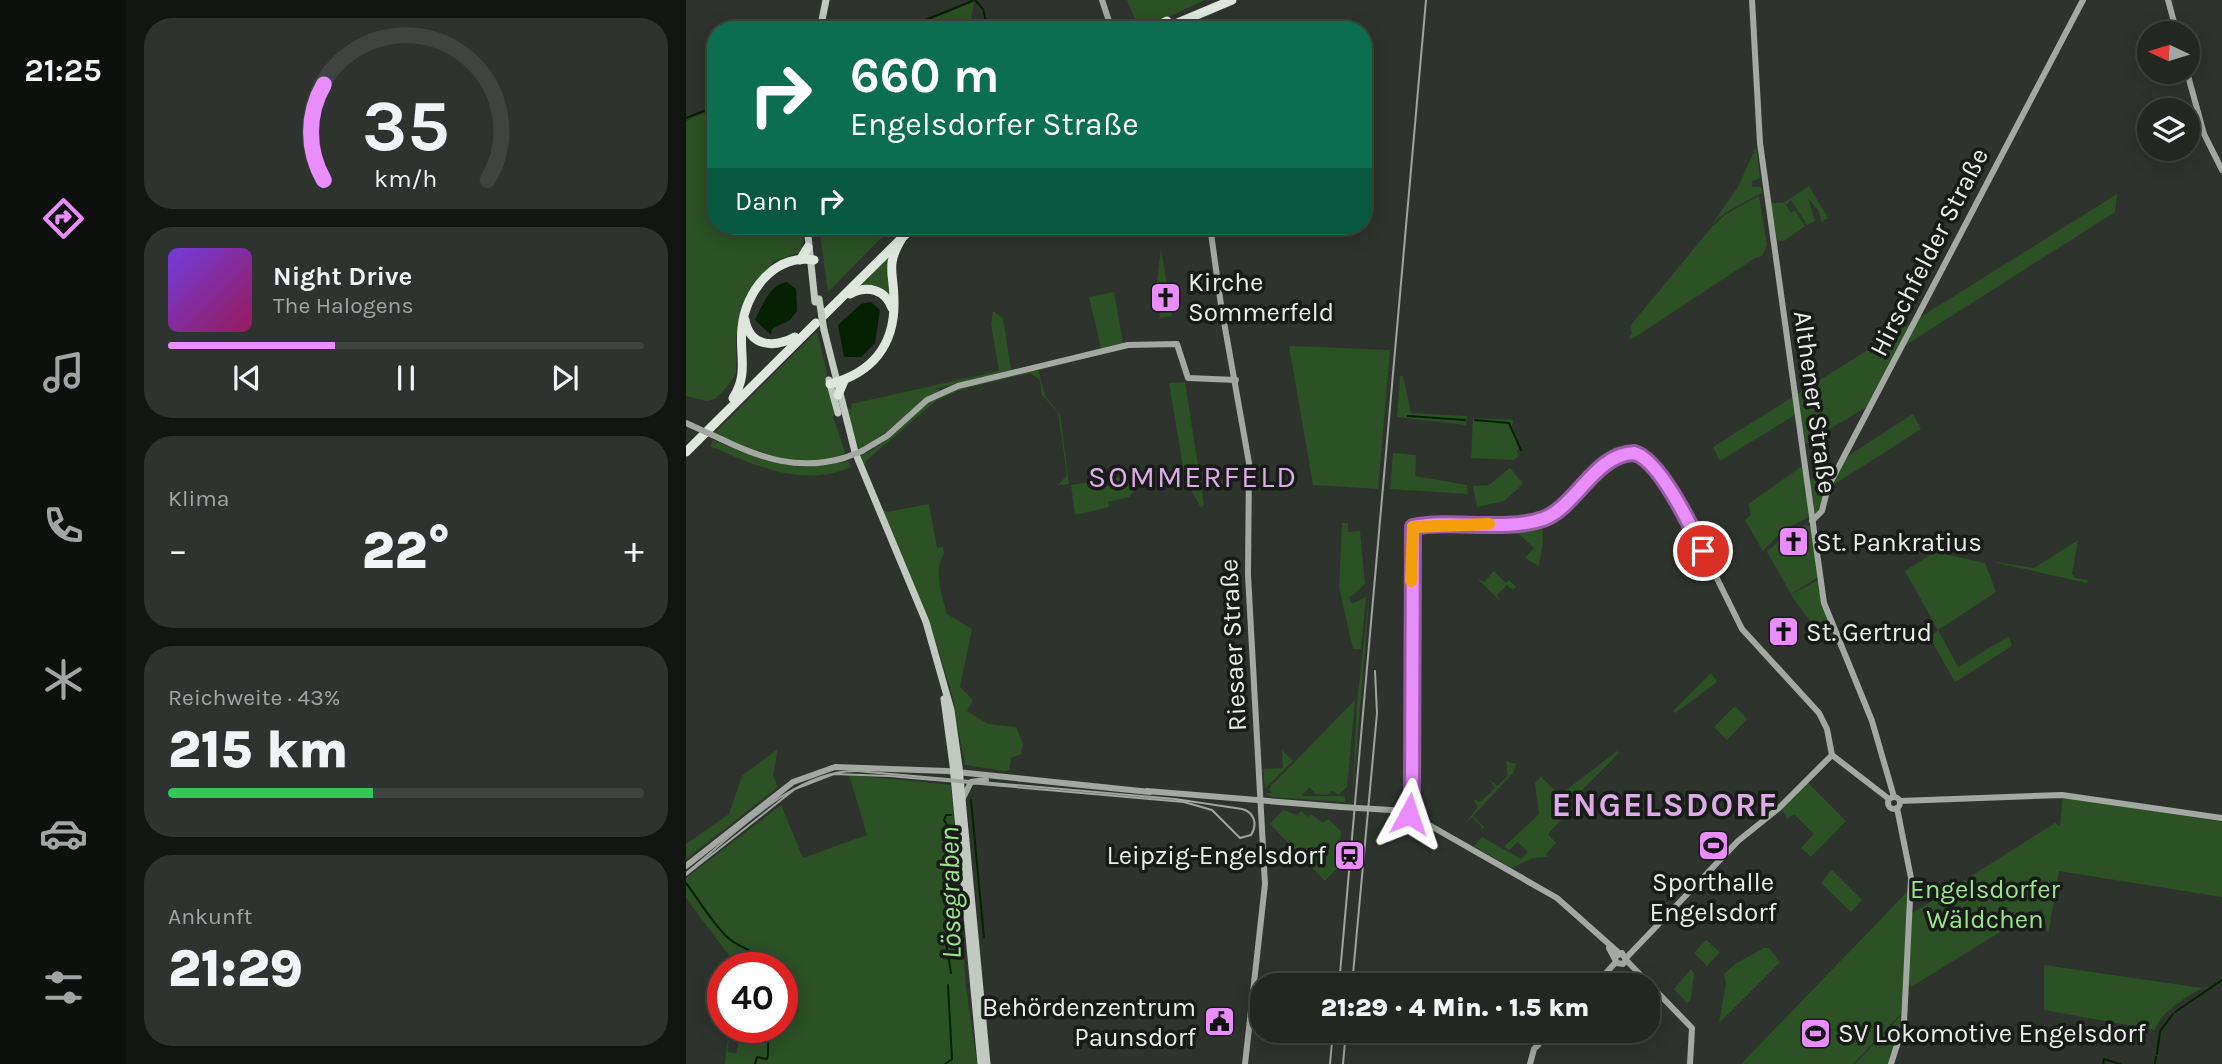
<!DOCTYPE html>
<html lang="de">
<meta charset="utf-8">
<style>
body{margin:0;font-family:Karla,sans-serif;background:#2e332f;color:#f1f3f6;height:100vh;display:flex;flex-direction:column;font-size:26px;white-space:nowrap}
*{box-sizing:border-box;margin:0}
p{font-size:23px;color:#a2a5a5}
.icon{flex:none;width:38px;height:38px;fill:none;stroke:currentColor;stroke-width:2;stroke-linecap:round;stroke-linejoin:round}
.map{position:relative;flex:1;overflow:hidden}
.panel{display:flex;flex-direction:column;gap:18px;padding:18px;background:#131513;width:560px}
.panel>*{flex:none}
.hud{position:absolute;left:21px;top:21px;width:665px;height:214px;border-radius:28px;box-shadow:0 4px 18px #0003,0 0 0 2px #3f4440;background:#0b6e4f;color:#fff;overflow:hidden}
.needle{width:46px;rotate:274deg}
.tools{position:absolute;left:1451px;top:21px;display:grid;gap:14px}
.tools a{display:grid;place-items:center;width:63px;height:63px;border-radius:50%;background:#222722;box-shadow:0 4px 18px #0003,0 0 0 2px #3f4440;font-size:35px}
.speed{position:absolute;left:21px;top:952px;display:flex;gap:14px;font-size:35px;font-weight:700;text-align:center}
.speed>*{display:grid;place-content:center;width:91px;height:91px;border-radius:50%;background:#222722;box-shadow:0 4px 18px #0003,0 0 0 2px #3f4440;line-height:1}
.speed .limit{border:10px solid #d22;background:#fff;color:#111}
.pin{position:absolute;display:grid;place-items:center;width:60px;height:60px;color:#fff;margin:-30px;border:4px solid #fff;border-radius:50%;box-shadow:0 2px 7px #0007}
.me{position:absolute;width:77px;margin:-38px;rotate:5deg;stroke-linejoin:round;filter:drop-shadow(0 0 5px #0008)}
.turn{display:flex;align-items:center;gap:24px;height:147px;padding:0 28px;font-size:32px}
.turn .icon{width:91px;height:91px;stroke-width:2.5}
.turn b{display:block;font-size:49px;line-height:60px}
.then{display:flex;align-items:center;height:66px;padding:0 28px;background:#0003;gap:14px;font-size:26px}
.big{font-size:52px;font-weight:800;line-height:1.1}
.panel .tile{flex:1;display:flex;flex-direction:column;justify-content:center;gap:10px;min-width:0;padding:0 24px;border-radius:28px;background:#2e332f}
.panel .dial{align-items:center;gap:0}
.dial svg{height:182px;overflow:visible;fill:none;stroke:#3f4440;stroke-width:7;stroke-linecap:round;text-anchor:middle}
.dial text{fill:#f1f3f6;stroke:none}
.song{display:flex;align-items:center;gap:21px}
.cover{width:84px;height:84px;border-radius:10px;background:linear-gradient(135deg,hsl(260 70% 55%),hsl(330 70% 35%))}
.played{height:7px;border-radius:4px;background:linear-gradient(90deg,#e98dfd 35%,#3f4440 35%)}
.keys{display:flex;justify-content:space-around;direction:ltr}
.heat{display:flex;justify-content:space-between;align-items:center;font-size:38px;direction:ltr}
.charge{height:10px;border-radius:5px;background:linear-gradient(90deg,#34c759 43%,#3f4440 0)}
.trip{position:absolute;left:564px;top:973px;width:410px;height:70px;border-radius:28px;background:#222722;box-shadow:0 4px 18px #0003,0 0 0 2px #3f4440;font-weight:800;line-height:70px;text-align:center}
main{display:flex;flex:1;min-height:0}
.tab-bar{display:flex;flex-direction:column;width:126px;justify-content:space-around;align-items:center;background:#0e100e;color:#a2a5a5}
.tab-bar .icon{width:49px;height:49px}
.tab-bar .current{color:#e98dfd}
.tab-bar b{font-size:32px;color:#f1f3f6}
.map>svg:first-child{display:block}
.green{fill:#2c5125}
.water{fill:#042100}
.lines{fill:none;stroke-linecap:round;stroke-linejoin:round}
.stream{stroke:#042100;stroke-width:2}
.secondary{stroke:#a3a8a2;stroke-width:6}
.primary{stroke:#c2c9c1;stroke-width:7}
.highway{stroke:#dfe6dd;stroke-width:9}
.tram{stroke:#a0a59f;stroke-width:2}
.rail{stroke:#a0a59f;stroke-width:2}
.secondary-bridge{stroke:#a3a8a2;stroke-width:6}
.primary-bridge{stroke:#c2c9c1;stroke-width:7}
.route-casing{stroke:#975ca4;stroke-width:18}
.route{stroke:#e98dfd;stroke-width:12}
.slow{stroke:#f59e0b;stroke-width:12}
.labels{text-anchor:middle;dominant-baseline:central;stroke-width:7;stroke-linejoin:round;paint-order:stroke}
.street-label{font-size:26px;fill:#eaeee9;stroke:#181b18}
.poi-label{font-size:26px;fill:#eaeee9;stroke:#181b18;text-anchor:start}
.park-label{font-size:26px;fill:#98e689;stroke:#181b18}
.water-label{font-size:28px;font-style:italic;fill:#9ae78a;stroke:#181b18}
.quarter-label{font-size:30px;letter-spacing:2px;fill:#ddabe8;stroke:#181b18}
.district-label{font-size:33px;font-weight:bold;letter-spacing:2px;fill:#ddabe8;stroke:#181b18}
</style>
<main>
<nav class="tab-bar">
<b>21:25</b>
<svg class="icon current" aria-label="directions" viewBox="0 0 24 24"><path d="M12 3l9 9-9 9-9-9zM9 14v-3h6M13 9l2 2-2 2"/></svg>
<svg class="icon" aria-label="music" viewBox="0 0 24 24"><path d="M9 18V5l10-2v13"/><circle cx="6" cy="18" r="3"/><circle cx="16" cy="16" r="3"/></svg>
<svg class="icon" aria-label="phone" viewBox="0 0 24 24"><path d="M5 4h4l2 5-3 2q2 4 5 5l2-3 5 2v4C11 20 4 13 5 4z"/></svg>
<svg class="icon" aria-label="climate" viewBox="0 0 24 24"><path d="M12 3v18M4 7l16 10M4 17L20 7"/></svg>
<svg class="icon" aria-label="car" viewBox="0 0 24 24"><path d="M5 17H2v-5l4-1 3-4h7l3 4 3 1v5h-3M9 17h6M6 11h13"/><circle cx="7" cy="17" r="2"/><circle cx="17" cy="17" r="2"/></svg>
<svg class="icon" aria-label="filters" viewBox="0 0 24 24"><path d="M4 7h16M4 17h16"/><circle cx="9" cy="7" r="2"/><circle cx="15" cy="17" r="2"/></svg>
</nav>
<section class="panel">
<div class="tile dial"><svg viewBox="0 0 100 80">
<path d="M14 69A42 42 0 1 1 86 69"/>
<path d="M14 69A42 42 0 0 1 14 27" stroke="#e98dfd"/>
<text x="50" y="56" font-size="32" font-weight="700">35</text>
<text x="50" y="72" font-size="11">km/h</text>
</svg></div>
<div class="tile">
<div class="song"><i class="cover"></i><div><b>Night Drive</b><p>The Halogens</p></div></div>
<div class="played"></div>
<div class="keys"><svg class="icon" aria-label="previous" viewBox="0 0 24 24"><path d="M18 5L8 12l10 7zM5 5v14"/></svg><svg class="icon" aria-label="pause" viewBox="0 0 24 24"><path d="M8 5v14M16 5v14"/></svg><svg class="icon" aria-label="next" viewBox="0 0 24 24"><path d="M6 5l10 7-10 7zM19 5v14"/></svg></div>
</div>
<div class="tile"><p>Klima</p>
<div class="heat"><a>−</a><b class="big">22°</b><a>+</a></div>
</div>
<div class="tile"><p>Reichweite · 43%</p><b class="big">215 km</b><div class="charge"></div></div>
<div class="tile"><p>Ankunft</p><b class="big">21:29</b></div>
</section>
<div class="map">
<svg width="1536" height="1064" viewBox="0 0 1536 1064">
<rect width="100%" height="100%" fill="#2e342d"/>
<g class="green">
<path d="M441 0H519L454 30H443L450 22Z"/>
<path d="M288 2 285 19 271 25V30H218Z"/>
<path d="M30 108V226H117L116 252 88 261 60 295 50 337V374L40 388 29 399 21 401 0 396V121Z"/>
<path d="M1070 147 1074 178 1066 181V187H1075L1076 193 1040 212 1026 224 1052 187Z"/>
<path d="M1123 186 1142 218 1135 222 1133 211 1122 198 1129 221 1121 225 1105 200 1100 205 1105 213 1109 210 1119 226 1098 241 1091 240 1085 203H1097Z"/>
<path d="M1431 194 1429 212 1212 350 1182 406 1117 445 1112 413 1034 461 1027 447Z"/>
<path d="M1073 196 1081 245 1076 256 1069 258 951 336 945 339 943 337 946 333 944 326 1025 228 1040 214Z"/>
<path d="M133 226H207L142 292Z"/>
<path d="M475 248 486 316 474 318 471 282Z"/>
<path d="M205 253 207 295 170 289Z"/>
<path d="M428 292 437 343 415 348 403 297Z"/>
<path d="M307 311 317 318 325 370 249 389 255 390 176 450 174 456C201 445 217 419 242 402 273 381 317 377 352 369L359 396 374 414 383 484 372 485 381 475 372 412 356 395 354 380 344 373 277 389 251 400 180 461 179 465 196 510 201 512 243 504 251 548 257 547 258 554C247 570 256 596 261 614L286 629 274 687 287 700 281 711 302 724 330 727 337 744 335 754 325 758 323 770 319 771 279 765 266 695 255 658 240 614 181 480 160 411 166 407 165 404 313 371 305 324Z"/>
<path d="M131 331 150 413 147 417 160 455C113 473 69 452 28 433Z"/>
<path d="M603 346 704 350 692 489 627 485Z"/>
<path d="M714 376H717L725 413 781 416 780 425 711 417Z"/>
<path d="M499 382 518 505 515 508 499 478 483 383Z"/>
<path d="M1227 414 1235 429 1144 487 1159 458Z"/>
<path d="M787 418 827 420 826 426 835 449H831L832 456 828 460 785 458Z"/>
<path d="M27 440C79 462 106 473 163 461L165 467C116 488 70 466 24 446Z"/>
<path d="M707 453 730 455 729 476 781 485 782 494 704 489Z"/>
<path d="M1116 466 1123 517 1096 531 1077 551 1059 520 1065 515 1062 504Z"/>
<path d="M824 468 837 484 818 501 791 507 787 486 803 485Z"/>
<path d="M1144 468 1147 474 1133 512 1128 514 1122 481Z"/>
<path d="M443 476 448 491 443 497 422 502 423 507 389 515 385 485Z"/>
<path d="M656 523H662V532L674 531 679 584 663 598 666 604 680 597 675 649H667L653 587Z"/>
<path d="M856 524 857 542 853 566 839 558 848 548 832 533 839 526Z"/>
<path d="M1119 525 1124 526 1132 577 1105 594 1081 552 1102 532Z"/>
<path d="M1392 540 1386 574 1390 578 1402 580 1401 583 1303 561 1348 568Z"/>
<path d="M1249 552 1299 563 1310 592 1252 630 1272 667 1323 636 1326 646 1269 682 1244 638 1252 630 1219 571Z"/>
<path d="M808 571 820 583 823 580 830 587 827 590 821 585 811 595 814 601 791 578 798 582Z"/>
<path d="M685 579 683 601 666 803 671 703Z"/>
<path d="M1132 580 1147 632 1137 639 1105 595Z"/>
<path d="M1025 673 1031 682 989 713 987 711Z"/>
<path d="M669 700 661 787 652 795 646 790 641 795 630 794 623 787 616 796H655L659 797V802L586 797 579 793H587L583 790 585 786Z"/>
<path d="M1049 706 1061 719 1041 740 1028 727Z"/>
<path d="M92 749 87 775 92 787 0 859V844L43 814 56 776Z"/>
<path d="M596 750 607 761 579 788 577 769 597 768Z"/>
<path d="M931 751 933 753 884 802 886 808 862 834 870 843 860 854 862 857 847 858 826 868 788 846 796 837 835 859 842 852 832 842 823 850 818 847 853 814 849 783 855 777 874 795Z"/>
<path d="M820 761 830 764 827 773 787 816 798 827 795 830 796 827 786 817 778 825 792 807 787 799 794 802 809 788 803 779 811 786 822 776Z"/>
<path d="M163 775 265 785 280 987 291 1064H39L43 1027 42 1052 51 1053 54 1027H96V968H70L61 954 48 962 0 898V878L95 805 117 858 181 835Z"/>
<path d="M1120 781 1160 821 1125 857 1115 848 1128 834 1108 814 1101 819 1095 808Z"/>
<path d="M1377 796 1536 822V897L1373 871 1362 935 1356 909 1340 916 1225 987 1222 985 1225 914 1369 823 1374 826Z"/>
<path d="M597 810 611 815 615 811 622 817 625 814 637 823 642 819 655 831 652 867 639 881 584 824Z"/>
<path d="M1146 870 1176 900 1165 912 1135 883Z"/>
<path d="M1223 890 1215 1014 1167 1064H1055Z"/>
<path d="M1020 940 1034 952 1021 966 1008 953Z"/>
<path d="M1078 948H1083L1094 962 1033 1023 1040 983 1038 974 1049 964Z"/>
<path d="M1358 965 1516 988C1498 999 1476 1010 1469 1030L1358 1010Z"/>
<path d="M1005 969 1008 973 1005 999 1001 1003 988 989Z"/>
<path d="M1217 1014 1215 1029 1203 1064H1169Z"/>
</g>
<g class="water">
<path d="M101 282 110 289 111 311 104 320 86 329 85 335 69 320C76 306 84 284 101 282Z"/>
<path d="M185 302 194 310 189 343 175 357H158L152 325 175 304Z"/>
</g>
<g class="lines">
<g class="stream">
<path d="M289 0 297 9 302 30"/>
<path d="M215 30 286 1"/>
<path d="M0 118 30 106"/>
<path d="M722 416 779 420"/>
<path d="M789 420 823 423 835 450"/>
<path d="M285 800 298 938"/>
<path d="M265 815H260L258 820 263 829 261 882 268 912 260 943 265 973"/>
<path d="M867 815 871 811"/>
<path d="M0 883C13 900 25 921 40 936 57 952 68 946 83 968"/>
<path d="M96 985 100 990"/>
<path d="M262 985 266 1059"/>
<path d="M1489 1012 1536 980"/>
<path d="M1471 1054 1474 1031 1487 1014"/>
<path d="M69 1064 71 1057 81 1059C84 1050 80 1038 82 1027"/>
<path d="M259 1064 265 1060"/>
<path d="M1417 1064 1418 1059 1434 1064"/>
<path d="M1469 1064 1470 1057"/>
</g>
<g class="secondary">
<path d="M416 0 426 30"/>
<path d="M1066 0 1074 143 1138 603 1186 721 1208 797"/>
<path d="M1482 0 1491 33"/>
<path d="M1501 72 1518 134 1536 170"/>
<path d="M524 226 535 305 563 463 562 575 579 884 559 1064"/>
<path d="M35 439C76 459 113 471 158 458"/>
<path d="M176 451 201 436 241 400 272 386 442 345 491 344 502 378 550 380"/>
<path d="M1126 521 1136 511 1142 487 1397 0"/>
<path d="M727 527 858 518 934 457 945 453 957 456 1001 518 1056 629 1133 713 1141 729 1146 755 1203 799"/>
<path d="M461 791 655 807"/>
<circle cx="1208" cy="803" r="6"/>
<path d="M277 798 285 782 300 780"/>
<path d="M1214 801 1376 795 1536 818"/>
<path d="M705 810 729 817 871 898 933 953"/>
<path d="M723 814 726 756 724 538 727 527"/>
<path d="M0 866 107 782 149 767 261 771 464 792"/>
<path d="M923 948 931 963 937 964 940 960 936 953 929 957"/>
<path d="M941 957 1052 841 1093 808 1146 755"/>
<path d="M940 960 1006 1028 1004 1064"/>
<path d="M909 985 930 962"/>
<path d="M844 1064 848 1049 866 1031"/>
<path d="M1205 1064 1218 1023 1225 878 1211 808"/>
</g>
<g class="primary">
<path d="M134 30 140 0"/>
<path d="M121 226 129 302"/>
<path d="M138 330 169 452 240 622 265 710 273 767 301 1064"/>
<path d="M143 380 152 413"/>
<path d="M258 699 267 765 295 1064"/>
</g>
<g class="highway">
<path d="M463 30 481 21"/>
<path d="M475 30 546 0"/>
<path d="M114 260 122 247"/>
<path d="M164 294C181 285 199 289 206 308"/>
<path d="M137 316 228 226"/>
<path d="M59 320C64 347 88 348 109 337"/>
<path d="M144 384C186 373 209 345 208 301 208 272 199 266 216 238"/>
<path d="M152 395 158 381"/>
<path d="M47 398C63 374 53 354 56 328 59 292 88 254 128 260"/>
<path d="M0 452 130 323"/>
</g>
<path class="tram" d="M0 873C47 836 109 769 171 771L489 799 556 809C568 812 572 824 565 835L554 838 526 810 498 802 203 776 148 774 109 789 0 875"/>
<g class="rail">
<path d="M653 985 740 0"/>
<path d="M666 985 691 713 689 671"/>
<path d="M644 1064 647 1031"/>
<path d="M657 1064 660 1031"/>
</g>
<g class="secondary-bridge">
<path d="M0 423 35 439"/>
<path d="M158 458 176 451"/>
<path d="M655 807 705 810"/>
</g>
<path class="primary-bridge" d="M133 299 138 330"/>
</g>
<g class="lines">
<defs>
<path id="route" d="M723 814 726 789 727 527C766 519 818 532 857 519 890 507 909 454 948 453 973 459 1006 528 1017 551"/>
</defs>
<use href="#route" class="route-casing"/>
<use href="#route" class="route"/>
<path class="slow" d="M725 581 727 527 803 524"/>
</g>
<defs>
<symbol id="church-square" viewBox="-11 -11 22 22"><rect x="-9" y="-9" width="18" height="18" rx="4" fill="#e98dfd" stroke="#181b18"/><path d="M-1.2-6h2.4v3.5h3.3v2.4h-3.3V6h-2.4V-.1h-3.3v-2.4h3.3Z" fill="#111"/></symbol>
<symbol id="stadium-square" viewBox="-11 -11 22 22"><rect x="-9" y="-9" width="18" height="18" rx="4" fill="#e98dfd" stroke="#181b18"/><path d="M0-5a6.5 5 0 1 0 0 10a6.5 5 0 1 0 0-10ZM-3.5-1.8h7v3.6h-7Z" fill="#111"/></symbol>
<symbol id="station-square" viewBox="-11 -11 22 22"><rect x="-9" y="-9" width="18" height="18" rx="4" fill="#e98dfd" stroke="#181b18"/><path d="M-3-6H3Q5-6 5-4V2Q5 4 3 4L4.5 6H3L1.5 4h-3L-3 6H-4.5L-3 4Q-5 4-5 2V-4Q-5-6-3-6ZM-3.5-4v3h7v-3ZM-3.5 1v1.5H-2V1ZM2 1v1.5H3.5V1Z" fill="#111"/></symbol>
<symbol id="civic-square" viewBox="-11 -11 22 22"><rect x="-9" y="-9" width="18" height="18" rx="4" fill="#e98dfd" stroke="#181b18"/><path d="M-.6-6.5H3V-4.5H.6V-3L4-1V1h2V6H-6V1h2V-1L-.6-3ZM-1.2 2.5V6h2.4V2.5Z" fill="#111"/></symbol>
</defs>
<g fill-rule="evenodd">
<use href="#church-square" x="462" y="280" width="35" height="35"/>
<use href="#church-square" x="1090" y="524" width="35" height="35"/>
<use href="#church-square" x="1080" y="614" width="35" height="35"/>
<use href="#stadium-square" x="1010" y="828" width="35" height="35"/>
<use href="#station-square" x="646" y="838" width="35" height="35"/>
<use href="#civic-square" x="516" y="1004" width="35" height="35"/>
<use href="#stadium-square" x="1112" y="1016" width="35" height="35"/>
</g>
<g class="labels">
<g class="street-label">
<text transform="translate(1243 252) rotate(-63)">Hirschfelder Straße</text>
<text transform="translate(1129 402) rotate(82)">Althener Straße</text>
<text transform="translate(547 645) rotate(-93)">Riesaer Straße</text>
</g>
<g class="poi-label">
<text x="502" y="282">Kirche<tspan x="502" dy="30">Sommerfeld</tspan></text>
<text x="1130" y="542">St. Pankratius</text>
<text x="1120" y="632">St. Gertrud</text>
<text x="640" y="855" text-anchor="end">Leipzig-Engelsdorf</text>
<text x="1027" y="882" text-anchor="middle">Sporthalle<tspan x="1027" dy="30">Engelsdorf</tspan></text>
<text x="510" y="1007" text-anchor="end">Behördenzentrum<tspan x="510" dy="30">Paunsdorf</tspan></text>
<text x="1152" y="1033">SV Lokomotive Engelsdorf</text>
</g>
<g class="park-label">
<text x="1299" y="889">Engelsdorfer<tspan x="1299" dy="30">Wäldchen</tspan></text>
</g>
<g class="water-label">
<text transform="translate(264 893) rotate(-91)">Lösegraben</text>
</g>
<g class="quarter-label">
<text x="507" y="477">SOMMERFELD</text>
</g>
<g class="district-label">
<text x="979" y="805">ENGELSDORF</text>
</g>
</g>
</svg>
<div class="tools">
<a><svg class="needle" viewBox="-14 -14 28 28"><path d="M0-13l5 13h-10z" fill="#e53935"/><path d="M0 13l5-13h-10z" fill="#a2a5a5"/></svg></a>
<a><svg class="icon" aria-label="layers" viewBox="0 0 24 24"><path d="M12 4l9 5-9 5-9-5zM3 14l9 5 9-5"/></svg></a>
</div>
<div class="speed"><div class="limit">40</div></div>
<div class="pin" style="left:1017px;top:551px;background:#d93025"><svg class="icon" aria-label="arrive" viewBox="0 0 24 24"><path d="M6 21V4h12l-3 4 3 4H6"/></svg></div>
<svg class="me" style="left:723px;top:814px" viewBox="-20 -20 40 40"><path d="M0-17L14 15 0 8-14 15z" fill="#e98dfd" stroke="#fff" stroke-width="4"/></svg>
<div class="trip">21:29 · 4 Min. · 1.5 km</div>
<div class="hud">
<div class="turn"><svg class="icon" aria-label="right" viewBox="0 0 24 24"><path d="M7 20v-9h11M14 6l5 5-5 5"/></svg><div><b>660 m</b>Engelsdorfer Straße</div></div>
<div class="then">Dann<svg class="icon" aria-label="right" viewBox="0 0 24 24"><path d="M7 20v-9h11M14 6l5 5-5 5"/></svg></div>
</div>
</div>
</main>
